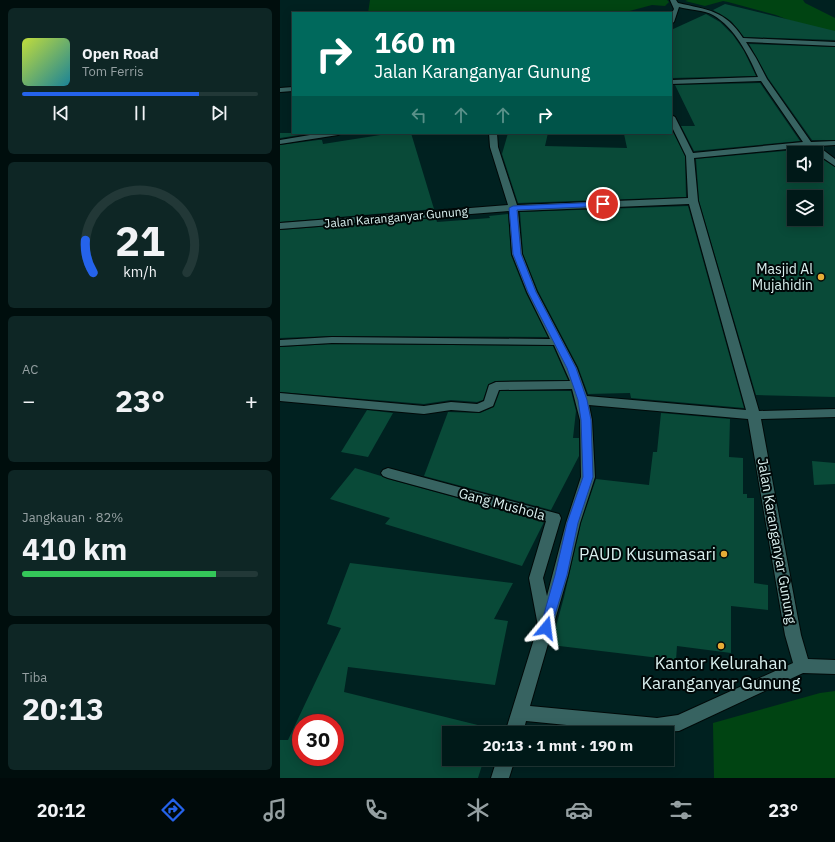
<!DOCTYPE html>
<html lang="id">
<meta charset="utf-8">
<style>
body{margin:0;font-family:"IBM Plex Sans",sans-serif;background:#0e2625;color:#f1f3f6;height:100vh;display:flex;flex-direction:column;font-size:15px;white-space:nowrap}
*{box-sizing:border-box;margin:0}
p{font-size:13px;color:#95a0a2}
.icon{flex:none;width:22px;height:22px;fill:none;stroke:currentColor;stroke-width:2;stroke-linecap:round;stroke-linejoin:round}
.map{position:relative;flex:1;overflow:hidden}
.sheet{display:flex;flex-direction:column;gap:8px;padding:8px;background:#000e0d;width:280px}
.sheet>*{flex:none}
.hud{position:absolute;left:12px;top:12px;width:380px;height:122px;border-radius:0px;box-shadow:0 2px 10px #0003,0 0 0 1px #223837;background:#00695c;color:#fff;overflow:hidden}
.fabs{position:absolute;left:507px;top:146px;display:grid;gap:8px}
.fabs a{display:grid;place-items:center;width:36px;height:36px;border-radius:0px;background:#001918;box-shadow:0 2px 10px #0003,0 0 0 1px #223837;font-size:20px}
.speed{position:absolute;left:12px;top:714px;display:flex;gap:8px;font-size:20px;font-weight:700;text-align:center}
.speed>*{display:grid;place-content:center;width:52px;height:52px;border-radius:50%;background:#001918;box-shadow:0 2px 10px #0003,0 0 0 1px #223837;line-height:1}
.speed .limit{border:6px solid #d22;background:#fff;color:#111}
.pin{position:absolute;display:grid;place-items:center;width:34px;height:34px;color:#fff;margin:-17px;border:2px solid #fff;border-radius:50%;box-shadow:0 1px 4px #0007}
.me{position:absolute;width:44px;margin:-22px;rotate:16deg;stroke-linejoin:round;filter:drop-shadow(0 0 3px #0008)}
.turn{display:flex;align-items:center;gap:14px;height:84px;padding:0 16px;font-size:18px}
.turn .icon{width:52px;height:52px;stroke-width:2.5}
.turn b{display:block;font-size:28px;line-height:34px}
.lanes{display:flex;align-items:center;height:38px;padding:0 16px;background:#0003;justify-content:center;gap:20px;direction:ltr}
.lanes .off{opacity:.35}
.big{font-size:30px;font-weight:800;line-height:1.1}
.sheet .widget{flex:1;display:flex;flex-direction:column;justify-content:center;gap:6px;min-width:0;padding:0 14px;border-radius:6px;background:#0e2625}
.sheet .dial{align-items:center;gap:0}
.dial svg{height:104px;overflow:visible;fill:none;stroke:#223837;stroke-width:7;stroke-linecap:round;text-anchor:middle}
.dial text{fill:#f1f3f6;stroke:none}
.song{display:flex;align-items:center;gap:12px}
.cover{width:48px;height:48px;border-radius:6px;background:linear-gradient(135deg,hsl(70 70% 55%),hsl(190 70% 35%))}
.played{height:4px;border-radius:2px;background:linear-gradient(90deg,#2563eb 75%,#223837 75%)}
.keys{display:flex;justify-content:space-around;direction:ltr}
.heat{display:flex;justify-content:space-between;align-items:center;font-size:22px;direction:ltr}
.charge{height:6px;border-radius:3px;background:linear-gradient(90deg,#34c759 82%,#223837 0)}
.trip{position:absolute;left:162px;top:726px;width:232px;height:40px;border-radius:0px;background:#001918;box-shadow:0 2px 10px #0003,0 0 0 1px #223837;font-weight:800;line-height:40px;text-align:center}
.tabs{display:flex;height:64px;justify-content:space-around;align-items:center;background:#000a0a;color:#95a0a2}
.tabs .icon{width:28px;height:28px}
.tabs .on{color:#2563eb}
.tabs b{font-size:18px;color:#f1f3f6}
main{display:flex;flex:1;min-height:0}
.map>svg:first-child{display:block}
.green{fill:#004412}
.building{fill:#094a38;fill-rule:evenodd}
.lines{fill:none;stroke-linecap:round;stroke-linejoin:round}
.street-casing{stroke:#000908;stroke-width:2}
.street{fill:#376361;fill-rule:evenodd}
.route{fill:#2563eb;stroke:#184099}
.poi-dot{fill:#e7ac36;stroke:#000808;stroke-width:1.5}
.labels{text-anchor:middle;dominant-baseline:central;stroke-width:4;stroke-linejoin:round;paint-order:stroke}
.far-street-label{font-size:12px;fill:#d9f0ef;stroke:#000808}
.poi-label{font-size:14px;fill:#d9f0ef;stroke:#000808;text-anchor:end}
.street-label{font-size:14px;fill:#d9f0ef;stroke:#000808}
.near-poi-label{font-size:17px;fill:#d9f0ef;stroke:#000808;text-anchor:end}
</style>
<main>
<section class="sheet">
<div class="widget">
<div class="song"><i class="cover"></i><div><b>Open Road</b><p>Tom Ferris</p></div></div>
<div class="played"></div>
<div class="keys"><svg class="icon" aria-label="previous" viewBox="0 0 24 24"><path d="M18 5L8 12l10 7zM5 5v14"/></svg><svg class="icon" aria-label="pause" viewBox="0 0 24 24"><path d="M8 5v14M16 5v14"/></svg><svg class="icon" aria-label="next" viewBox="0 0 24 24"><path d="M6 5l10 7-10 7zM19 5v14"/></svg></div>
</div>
<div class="widget dial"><svg viewBox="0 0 100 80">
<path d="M14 69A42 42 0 1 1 86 69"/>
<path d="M14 69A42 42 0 0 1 8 44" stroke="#2563eb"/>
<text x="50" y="56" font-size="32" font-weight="700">21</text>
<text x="50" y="72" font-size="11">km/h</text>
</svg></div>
<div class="widget"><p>AC</p>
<div class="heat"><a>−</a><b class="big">23°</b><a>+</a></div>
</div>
<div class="widget"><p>Jangkauan · 82%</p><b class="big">410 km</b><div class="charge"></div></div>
<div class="widget"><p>Tiba</p><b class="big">20:13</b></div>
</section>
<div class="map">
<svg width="555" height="778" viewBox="0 0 555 778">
<rect width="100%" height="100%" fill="#002120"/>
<g class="green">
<path d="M90 0H387L389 2 385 6 372 5 342 13H88Z"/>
<path d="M408 0H523L525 3 555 18V39L496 15 448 2 443 1 425 6 405 1Z"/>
<path d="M555 691V778H434L433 723 540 693Z"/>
</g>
<g class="building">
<path d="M445 4 555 31V40L464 37 451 21 433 10Z"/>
<path d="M426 14 440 22 453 35 464 51 476 76 392 78 391 30Z"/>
<path d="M469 44 555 47V140H532L488 78Z"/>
<path d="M480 83 520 141 414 151 401 126H415L395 85Z"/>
<path d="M391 128 405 156 406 197 238 203 222 154 228 133H268L265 146 347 148 344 134 391 133Z"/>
<path d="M0 133H33L0 138Z"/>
<path d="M113 133H131L154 209 0 222V145L38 140H42L43 144Z"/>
<path d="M527 149 533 153H514V175H536V155L555 167V397L476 395 419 201 416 159ZM514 197H536V219H514Z"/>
<path d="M408 206 464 408 351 398 350 393 308 394 298 367 258 291 243 254 240 212Z"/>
<path d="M228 214 231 255 246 293 268 337 52 336 0 338V230L156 218 157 222 210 218 209 216Z"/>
<path d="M52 344 273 346 288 380 215 381 208 385 203 400 197 402 171 400 144 404 0 392V347Z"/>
<path d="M220 391H291L296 411 293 438H299V456L271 510 144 476 168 412 200 413 214 407Z"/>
<path d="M87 410 113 413 88 457 61 452Z"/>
<path d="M381 413 450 419 449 457 463 458V494H467V498H474V583L488 585V610L451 606V653L397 646 396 660 271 645 284 597 301 523 316 479 369 485 373 452H377Z"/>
<path d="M532 461 555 463V484L534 485Z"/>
<path d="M75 468 101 476 108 479 264 522 242 566 105 524 110 518 50 499Z"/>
<path d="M70 563 233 583 214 619 228 621 215 685 68 667 64 692 214 729 213 733H169V759H204L198 778H0V740H8L61 628 47 624ZM21 723H55V757H21Z"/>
</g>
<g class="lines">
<defs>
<g id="street">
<path d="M390 0H396L398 3C428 10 445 10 463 38L555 42V46L466 42 476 58 487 79 531 142 555 141V145L538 146 555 159V166L527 147 414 158 418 201 479 411 555 409V417L481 419 521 635 528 659 555 660V674L523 673 399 731 368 733 246 721 243 733H225L258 626 249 578 266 521 108 478 103 476 101 473 103 470 108 468 279 514 281 518 263 578 267 596 286 523 301 477 300 420 292 389 219 390 213 406 199 412 171 410 144 414 0 401V393L144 406 171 402 197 404 204 401 209 385 216 382 290 381 274 345 52 343 0 346V340L52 337 270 339 247 292 232 254 229 211 0 229V223L228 205 210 147 209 133H217L218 147 237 205 408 198 406 156 391 125V115L395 117 413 153 523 142 481 81 391 84V80L478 77C468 54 455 28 433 15 424 10 409 10 399 7L394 22 391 24V15L394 9ZM409 204 466 410 307 396 297 368 257 292 242 254 238 211ZM309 405 468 419 505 635 513 663 398 715 377 718 250 706 288 575 300 523 315 477 312 420Z"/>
<path d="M13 87V91L0 92V88Z"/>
<path d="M42 133H62L58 135 0 144V140Z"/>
<path d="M217 759H235L229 778H211Z"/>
</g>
</defs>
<use href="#street" class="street-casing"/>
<use href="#street" class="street"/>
</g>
<path class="route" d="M323 202 326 203V206L237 210 241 254 256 292 296 368 307 400 311 420 313 477 298 523 287 575 271 628 270 631 266 633 261 631 260 628 275 575 287 523 303 477 301 420 298 400 287 368 248 292 233 254 229 208 233 206Z"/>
<g class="poi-dot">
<circle cx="541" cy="277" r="4"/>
<circle cx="444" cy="554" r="4"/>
<circle cx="441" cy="646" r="4"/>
</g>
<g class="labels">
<g class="far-street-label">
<text transform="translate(116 217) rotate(-5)">Jalan Karanganyar Gunung</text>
</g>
<g class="poi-label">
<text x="533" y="269">Masjid Al<tspan x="533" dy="16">Mujahidin</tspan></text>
</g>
<g class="street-label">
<text transform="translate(222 504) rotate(15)">Gang Mushola</text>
<text transform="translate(497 541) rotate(80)">Jalan Karanganyar Gunung</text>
</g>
<g class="near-poi-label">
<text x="436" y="554">PAUD Kusumasari</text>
<text x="441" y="663" text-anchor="middle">Kantor Kelurahan<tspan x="441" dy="20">Karanganyar Gunung</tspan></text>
</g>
</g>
</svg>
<div class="fabs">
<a><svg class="icon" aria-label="sound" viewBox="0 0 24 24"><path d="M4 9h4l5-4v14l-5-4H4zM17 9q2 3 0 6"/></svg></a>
<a><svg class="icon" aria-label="layers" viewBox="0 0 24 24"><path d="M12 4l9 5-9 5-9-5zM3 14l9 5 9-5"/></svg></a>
</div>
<div class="speed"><div class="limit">30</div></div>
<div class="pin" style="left:323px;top:204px;background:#d93025"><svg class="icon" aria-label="arrive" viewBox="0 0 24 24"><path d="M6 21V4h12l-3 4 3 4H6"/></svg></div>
<svg class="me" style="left:266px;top:628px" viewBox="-20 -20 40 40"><path d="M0-17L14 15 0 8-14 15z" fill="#2563eb" stroke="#fff" stroke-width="4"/></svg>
<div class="trip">20:13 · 1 mnt · 190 m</div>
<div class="hud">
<div class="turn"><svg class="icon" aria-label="right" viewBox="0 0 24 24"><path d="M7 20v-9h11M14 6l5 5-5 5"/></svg><div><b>160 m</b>Jalan Karanganyar Gunung</div></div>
<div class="lanes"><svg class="icon off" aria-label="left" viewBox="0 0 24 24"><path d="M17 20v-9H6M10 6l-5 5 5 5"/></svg><svg class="icon off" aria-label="ahead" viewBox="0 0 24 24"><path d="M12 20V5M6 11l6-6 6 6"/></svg><svg class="icon off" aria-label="ahead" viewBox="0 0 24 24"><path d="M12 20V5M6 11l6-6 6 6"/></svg><svg class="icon" aria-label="right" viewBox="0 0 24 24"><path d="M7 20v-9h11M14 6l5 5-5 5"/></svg></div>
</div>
</div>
</main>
<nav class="tabs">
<b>20:12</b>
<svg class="icon on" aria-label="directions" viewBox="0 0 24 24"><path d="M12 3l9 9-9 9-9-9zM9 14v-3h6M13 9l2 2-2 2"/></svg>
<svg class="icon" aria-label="music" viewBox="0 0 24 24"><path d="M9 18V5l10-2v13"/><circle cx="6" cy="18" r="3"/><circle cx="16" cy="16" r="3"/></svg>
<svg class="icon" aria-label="phone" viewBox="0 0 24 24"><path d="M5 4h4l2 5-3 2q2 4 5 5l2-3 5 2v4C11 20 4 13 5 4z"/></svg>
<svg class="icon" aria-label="climate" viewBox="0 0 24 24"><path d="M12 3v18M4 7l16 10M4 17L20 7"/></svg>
<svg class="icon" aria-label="car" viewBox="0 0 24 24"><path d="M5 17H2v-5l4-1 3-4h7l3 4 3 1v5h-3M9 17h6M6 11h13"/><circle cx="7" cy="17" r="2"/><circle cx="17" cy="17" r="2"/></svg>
<svg class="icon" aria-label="filters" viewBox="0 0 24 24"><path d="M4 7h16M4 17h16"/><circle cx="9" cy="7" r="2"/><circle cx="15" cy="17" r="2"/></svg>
<b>23°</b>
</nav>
